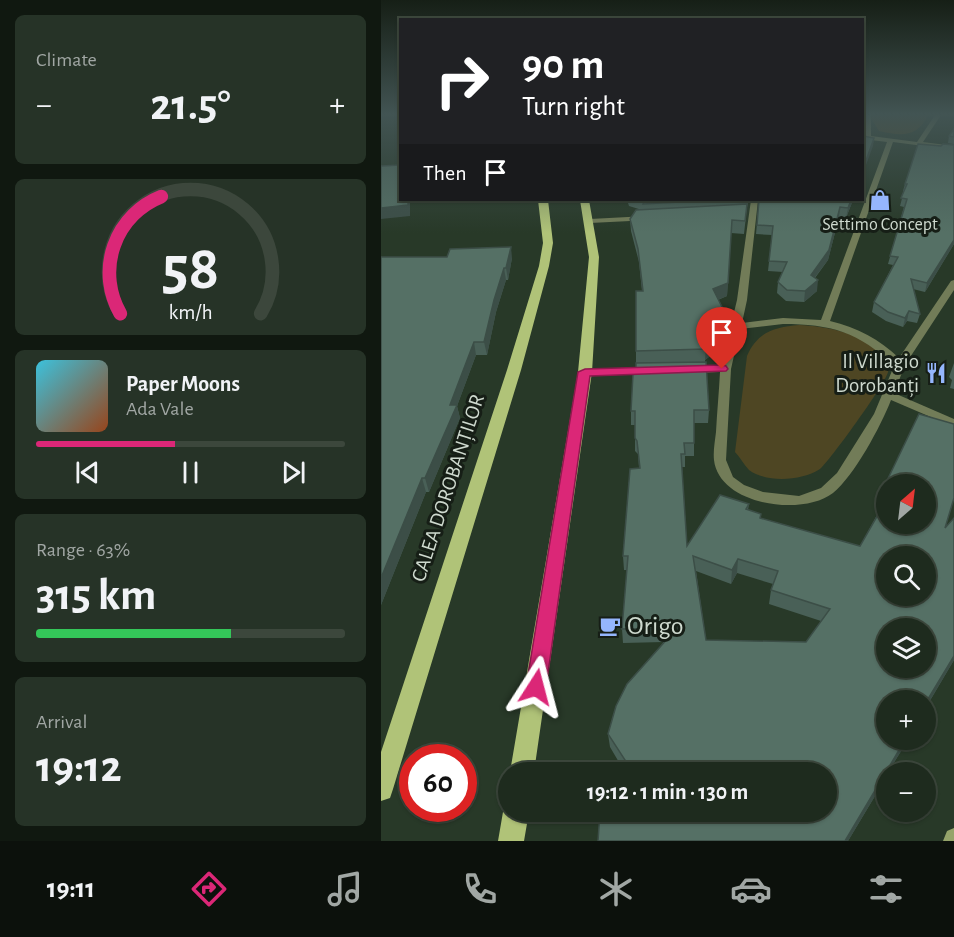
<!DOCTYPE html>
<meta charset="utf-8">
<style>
body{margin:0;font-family:"Alegreya Sans",sans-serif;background:#263327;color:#f1f3f6;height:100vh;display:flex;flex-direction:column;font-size:22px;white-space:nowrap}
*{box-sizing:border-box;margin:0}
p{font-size:20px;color:#a1a7a4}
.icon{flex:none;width:33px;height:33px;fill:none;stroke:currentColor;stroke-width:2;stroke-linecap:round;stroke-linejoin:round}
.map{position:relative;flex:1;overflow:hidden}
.side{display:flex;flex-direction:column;gap:15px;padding:15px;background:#101810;width:381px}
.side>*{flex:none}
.banner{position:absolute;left:18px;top:18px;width:465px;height:183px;border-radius:0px;box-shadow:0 2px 4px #0004,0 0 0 2px #3c473c;background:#202124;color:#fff;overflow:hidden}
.needle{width:39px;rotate:28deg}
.controls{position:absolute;left:495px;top:474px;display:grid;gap:12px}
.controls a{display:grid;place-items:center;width:60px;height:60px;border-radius:50%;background:#1e2b1e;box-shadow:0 2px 4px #0004,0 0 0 2px #3c473c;font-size:30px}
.speed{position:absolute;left:18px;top:744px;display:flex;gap:12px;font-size:30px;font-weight:700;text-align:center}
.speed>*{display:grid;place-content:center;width:78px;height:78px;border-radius:50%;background:#1e2b1e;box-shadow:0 2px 4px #0004,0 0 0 2px #3c473c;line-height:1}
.speed .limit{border:9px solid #d22;background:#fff;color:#111}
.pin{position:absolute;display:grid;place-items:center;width:51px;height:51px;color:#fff;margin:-62px -26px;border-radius:50% 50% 50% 0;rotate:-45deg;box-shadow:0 0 6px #0007}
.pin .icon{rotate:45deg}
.me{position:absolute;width:66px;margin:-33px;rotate:9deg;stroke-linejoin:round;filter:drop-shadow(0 0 4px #0008)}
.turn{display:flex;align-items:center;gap:21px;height:126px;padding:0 24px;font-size:27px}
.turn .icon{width:78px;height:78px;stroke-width:2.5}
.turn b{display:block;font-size:42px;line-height:51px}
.then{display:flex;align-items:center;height:57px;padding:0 24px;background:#0003;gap:12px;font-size:22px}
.big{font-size:45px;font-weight:700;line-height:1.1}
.side .widget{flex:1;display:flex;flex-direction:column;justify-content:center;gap:9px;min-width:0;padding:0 21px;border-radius:9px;background:#263327}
.side .dial{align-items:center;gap:0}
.dial svg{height:156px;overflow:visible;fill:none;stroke:#3c473c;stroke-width:7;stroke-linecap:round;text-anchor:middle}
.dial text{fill:#f1f3f6;stroke:none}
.song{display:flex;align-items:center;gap:18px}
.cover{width:72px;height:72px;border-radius:9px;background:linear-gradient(135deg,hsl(190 70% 55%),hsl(20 70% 35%))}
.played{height:6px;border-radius:3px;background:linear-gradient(90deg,#db2777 45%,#3c473c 45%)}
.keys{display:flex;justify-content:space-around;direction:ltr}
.heat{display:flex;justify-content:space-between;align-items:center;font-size:33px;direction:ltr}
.charge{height:9px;border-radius:4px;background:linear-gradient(90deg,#34c759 63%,#3c473c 0)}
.trip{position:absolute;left:117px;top:762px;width:339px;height:60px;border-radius:30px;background:#1e2b1e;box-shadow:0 2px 4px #0004,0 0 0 2px #3c473c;font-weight:700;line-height:60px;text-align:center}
.tabs{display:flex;height:96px;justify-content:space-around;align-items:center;background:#0c110c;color:#a1a7a4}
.tabs .icon{width:42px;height:42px}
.tabs .current{color:#db2777}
.tabs b{font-size:27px;color:#f1f3f6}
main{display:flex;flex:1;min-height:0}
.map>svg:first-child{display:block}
.green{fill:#4e4623}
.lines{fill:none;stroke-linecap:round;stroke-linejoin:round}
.street{fill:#727c58;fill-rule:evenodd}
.secondary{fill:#95a46a;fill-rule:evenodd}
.primary{fill:#b0c378;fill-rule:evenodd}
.wall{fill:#496057;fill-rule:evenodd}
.shaded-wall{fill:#3c4e47}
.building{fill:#557065;stroke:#3c4e47;stroke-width:1.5;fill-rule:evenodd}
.route{fill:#db2777;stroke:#8e194d;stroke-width:1.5}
.labels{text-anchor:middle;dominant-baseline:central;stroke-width:6;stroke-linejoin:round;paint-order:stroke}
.far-poi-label{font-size:18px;fill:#ced9ce;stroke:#161e16}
.poi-label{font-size:21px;fill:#ced9ce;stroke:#161e16;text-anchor:end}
.street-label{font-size:21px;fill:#ced9ce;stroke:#161e16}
.near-poi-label{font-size:26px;fill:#ced9ce;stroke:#161e16;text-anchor:start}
</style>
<main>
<section class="side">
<div class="widget"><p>Climate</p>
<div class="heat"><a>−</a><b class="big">21.5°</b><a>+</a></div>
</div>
<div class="widget dial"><svg viewBox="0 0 100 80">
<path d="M14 69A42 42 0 1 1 86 69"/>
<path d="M14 69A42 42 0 0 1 35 9" stroke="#db2777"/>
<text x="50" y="56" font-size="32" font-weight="700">58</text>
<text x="50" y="72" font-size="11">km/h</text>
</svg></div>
<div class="widget">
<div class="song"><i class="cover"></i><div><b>Paper Moons</b><p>Ada Vale</p></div></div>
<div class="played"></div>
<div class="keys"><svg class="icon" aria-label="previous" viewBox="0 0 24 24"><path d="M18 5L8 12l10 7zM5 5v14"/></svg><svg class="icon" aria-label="pause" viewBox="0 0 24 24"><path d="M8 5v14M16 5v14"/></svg><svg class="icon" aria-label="next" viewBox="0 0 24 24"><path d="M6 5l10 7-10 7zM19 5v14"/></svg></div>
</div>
<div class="widget"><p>Range · 63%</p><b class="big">315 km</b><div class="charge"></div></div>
<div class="widget"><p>Arrival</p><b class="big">19:12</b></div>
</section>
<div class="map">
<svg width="573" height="841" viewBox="0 0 573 841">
<rect width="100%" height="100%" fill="#283928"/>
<g class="green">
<path d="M491 115H547C536 138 520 136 498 131L490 118Z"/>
<path d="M418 325C443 326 491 334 505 359 507 362 508 369 507 372 505 383 448 462 439 469 421 481 385 483 368 470 363 465 359 457 354 452L366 356C376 332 394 327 418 325Z"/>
</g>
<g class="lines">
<g class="street">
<path d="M484 115H490V136L536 142 554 115H560L542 142 573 146V150L512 142 449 321C477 328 498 339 518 358L570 281 573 280V290L524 365 513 393 573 419V427L510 400C500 426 473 476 452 493 421 517 338 505 333 460 332 451 334 441 335 432 336 412 338 392 339 372L311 373 306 370 311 367 340 366 356 300 370 200H377L366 300 361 323 402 318 440 320 506 142 482 139V135H484ZM402 324C450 324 478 332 513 366L493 414 456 473 440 488 418 496 382 492 363 485 352 477 345 460 350 369 359 329Z"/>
<path d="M266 216H269V220L209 223 205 221 209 219Z"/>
<path d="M269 368 274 371 273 373 204 375 199 372 204 369Z"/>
</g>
<path class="secondary" d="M573 828V841H562L566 831Z"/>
<g class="primary">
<path d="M157 200H167L172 243 168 266 140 370 12 789 9 798 0 801V752L126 370 158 266 162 243Z"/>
<path d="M199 200H208L218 257 211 372 153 772H129L197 372 208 257Z"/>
<path d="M128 802V812H148L143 841H117L122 812Z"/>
</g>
</g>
<g class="wall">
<path d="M573 129V144L567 143 568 136Z"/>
<path d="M573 145V244L544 292 532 289 539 314 536 323 526 321 522 327 505 321 491 312 493 302 512 265 507 264 523 207 519 206 523 191H522L524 184 560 146Z"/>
<path d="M246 200H368L366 207 363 234 350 233 346 296 337 300 344 313 342 346 324 360V362H325L328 410 327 423H313V456H304V467H301L306 546 339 495 368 504 367 510 380 514 379 518 479 546 502 504 499 503 502 489 538 414 573 424V498L564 528 573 518V660L544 709V700H506V740H527L507 772H506V776L467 841H217L219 812H446V772H231V764H239L229 747 227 734 235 706 246 684 283 642 242 643 241 629 246 570H243L242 556 249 469 258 468 257 454 254 451V425H250V411L252 374H255V291H261L258 262 250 231 249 219 255 210H261L248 206ZM506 484H544V524H506ZM506 556H544V596H506ZM315 571 350 584 356 573 392 584 390 590 388 604 440 621 425 642 325 640ZM506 628H544V668H506Z"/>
<path d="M378 200H472L465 218 458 217 447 260 434 278 436 291 423 302 405 301 396 293 397 282 402 272 387 271 391 235 375 234Z"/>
<path d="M0 257 131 258 127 280H125L115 312 106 355H95L76 406 79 418 48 492H45L0 605Z"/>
<path d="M573 363V389L569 388 571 380 568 377Z"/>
</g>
<g class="shaded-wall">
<path d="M493 138 492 146 482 173V169Z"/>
<path d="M27 200H29V216L0 219V208Z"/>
<path d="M470 200H472L465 218 467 208Z"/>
<path d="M459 207 458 217 447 260 428 285 430 275Z"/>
<path d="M351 220 346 296 331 302 332 289Z"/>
<path d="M573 240V244L544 292 546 283Z"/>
<path d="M130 247 131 258 127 280 125 268Z"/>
<path d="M123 268 125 280 115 312 106 355 103 342 113 300Z"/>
<path d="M437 280 436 291 423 302 424 291Z"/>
<path d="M528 311 526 321 522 327 524 318Z"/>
<path d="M344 313 342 346 324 360 325 346Z"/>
<path d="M93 342 95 355 76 406 79 418 48 492 44 478 69 405Z"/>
<path d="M41 478 45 492 0 605V578Z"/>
<path d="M357 559 356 573 350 584 351 570Z"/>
<path d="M573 656V660L544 709V704Z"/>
<path d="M524 740H527L507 772H506V776L467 841H464Z"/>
</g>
<g class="building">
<path d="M573 129V137L568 136Z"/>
<path d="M482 136 493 138 482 169Z"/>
<path d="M537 144 560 146 562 144 573 145V240L546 283 530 279 539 314 528 311 524 318 507 312 493 302 517 257 509 256 526 199 520 198 526 184H524Z"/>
<path d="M20 165V200H27V205L0 208V166Z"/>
<path d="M257 200H337L262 204 263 202Z"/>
<path d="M378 200H470L467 208 459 207 448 250 430 275 437 280 424 291 406 290 397 282 406 262 388 261 392 226 376 225Z"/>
<path d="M366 204 364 221 351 220 347 283 332 289 344 313 343 331 325 346V349L255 351V291H262L257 249 249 219 255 210Z"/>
<path d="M130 247 125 268H123L113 300 103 342H93L69 405H76L44 478H41L0 578V257H66L69 249Z"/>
<path d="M325 362 328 410H313V443H303L304 454H300L306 546 339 495 368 504 365 509 380 514 379 518 479 546 506 499V524H544V484H506V490L502 489 538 414 573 424V498L564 528 573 518V656L544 704V700H506V740H524L464 841H217L219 812H446V772H231V764L246 763 227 734 235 706 246 684 296 628 241 629 247 556H242L249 469 259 468 256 441 254 438V411H250L252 374H255V363ZM312 556 351 570 357 559 397 571 390 590 449 609 425 642 325 640ZM506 556H544V596H506ZM506 628H544V668H506Z"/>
</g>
<linearGradient id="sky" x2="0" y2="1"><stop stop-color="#161f16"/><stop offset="0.49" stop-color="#425453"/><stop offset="1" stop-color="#425453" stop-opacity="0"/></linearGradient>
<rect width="573" height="233" fill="url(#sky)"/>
<path class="route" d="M341 365 345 366 347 369 345 371 209 376 165 687 162 694 155 697 148 694 145 687 197 372 204 369Z"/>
<defs>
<symbol id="shop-bare" viewBox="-9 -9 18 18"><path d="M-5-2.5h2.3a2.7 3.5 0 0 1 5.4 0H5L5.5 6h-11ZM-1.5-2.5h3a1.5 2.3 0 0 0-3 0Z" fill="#95b6fd" stroke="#161e16" stroke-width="2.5" paint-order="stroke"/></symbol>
<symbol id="restaurant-bare" viewBox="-9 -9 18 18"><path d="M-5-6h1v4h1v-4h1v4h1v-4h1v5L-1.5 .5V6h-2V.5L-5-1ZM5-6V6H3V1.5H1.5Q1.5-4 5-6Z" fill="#95b6fd" stroke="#161e16" stroke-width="2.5" paint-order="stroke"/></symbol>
<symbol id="cafe-bare" viewBox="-9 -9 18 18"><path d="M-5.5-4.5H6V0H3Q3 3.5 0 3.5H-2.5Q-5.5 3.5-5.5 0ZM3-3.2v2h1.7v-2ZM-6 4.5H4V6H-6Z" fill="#95b6fd" stroke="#161e16" stroke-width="2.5" paint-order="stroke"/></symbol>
</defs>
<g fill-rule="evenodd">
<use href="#shop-bare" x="484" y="185" width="30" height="30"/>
<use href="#restaurant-bare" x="540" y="358" width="30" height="30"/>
<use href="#cafe-bare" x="214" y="611" width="30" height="30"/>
</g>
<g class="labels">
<g class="far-poi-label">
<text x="499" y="225">Settimo Concept</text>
</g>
<g class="poi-label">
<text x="538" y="361">Il Villagio<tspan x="538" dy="24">Dorobanți</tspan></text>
</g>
<g class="street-label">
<text transform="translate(67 488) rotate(-72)">CALEA DOROBANȚILOR</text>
</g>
<g class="near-poi-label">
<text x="246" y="626">Origo</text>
</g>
</g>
</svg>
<div class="controls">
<a><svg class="needle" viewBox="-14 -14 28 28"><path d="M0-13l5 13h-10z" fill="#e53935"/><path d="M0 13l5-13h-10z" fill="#a1a7a4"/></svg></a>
<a><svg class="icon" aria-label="search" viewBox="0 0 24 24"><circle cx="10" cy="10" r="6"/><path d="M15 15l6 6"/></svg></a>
<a><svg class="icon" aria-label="layers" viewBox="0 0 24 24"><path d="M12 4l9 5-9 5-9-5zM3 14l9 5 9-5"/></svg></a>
<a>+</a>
<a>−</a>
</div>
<div class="speed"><div class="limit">60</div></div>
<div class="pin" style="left:341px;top:369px;background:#d93025"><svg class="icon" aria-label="arrive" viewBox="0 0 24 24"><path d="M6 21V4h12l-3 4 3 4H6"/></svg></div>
<svg class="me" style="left:155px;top:687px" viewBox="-20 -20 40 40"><path d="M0-17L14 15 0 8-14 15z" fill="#db2777" stroke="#fff" stroke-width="4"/></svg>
<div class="trip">19:12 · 1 min · 130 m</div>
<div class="banner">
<div class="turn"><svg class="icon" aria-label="right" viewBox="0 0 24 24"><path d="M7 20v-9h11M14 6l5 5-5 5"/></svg><div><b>90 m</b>Turn right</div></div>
<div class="then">Then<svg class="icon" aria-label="arrive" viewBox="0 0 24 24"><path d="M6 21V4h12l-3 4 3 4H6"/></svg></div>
</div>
</div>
</main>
<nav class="tabs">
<b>19:11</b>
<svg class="icon current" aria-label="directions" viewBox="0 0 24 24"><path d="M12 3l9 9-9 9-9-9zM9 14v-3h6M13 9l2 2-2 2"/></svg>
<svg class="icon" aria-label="music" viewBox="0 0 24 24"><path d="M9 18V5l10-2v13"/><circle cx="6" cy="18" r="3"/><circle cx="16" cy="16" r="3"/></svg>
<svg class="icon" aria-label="phone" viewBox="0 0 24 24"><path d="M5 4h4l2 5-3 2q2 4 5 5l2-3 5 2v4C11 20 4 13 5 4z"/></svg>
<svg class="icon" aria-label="climate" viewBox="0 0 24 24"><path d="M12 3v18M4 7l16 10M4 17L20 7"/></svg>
<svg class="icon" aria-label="car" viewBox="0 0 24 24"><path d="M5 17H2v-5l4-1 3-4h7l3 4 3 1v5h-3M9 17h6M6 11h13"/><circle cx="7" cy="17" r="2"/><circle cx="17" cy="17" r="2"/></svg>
<svg class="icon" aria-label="filters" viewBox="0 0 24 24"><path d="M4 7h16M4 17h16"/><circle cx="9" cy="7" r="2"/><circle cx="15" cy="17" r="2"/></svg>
</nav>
